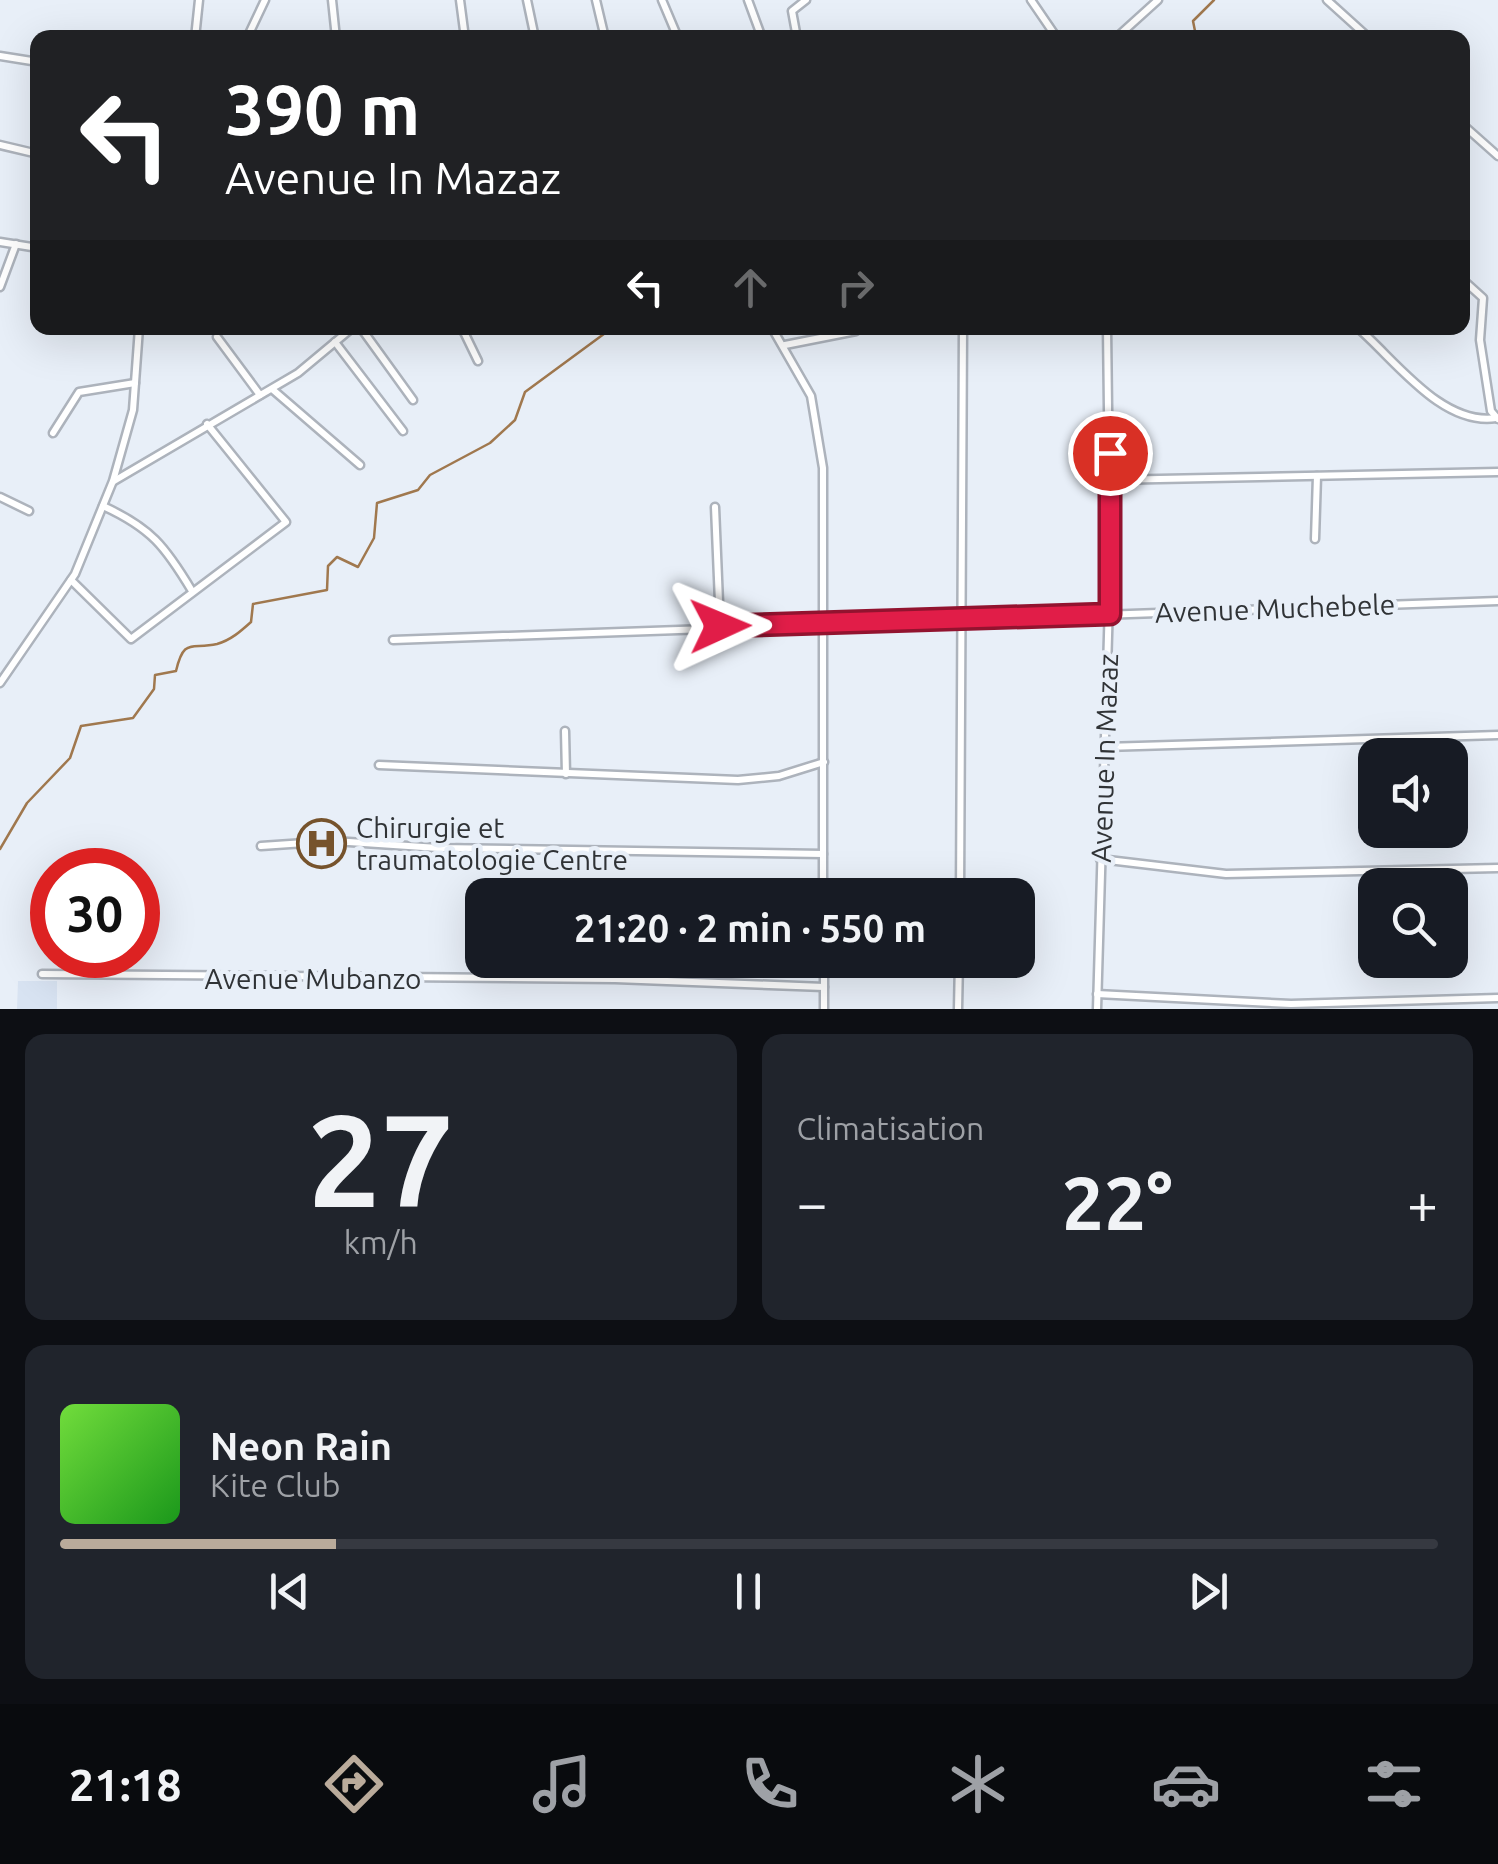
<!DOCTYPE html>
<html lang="fr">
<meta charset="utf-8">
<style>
body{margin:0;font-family:Ubuntu,sans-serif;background:#20242c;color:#f1f3f6;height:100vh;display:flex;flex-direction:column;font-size:38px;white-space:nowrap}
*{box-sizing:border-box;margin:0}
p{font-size:32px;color:#9ea1a6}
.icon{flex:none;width:55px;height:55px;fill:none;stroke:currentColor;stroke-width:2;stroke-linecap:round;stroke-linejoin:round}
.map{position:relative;height:1009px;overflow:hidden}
.sheet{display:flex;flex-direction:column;gap:25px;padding:25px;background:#0d0f14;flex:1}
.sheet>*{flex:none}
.banner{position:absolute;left:30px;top:30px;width:1440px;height:305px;border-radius:20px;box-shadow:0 10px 40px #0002;background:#202124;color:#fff;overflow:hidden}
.controls{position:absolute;left:1358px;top:738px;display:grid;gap:20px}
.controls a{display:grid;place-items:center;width:110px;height:110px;border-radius:20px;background:#171b24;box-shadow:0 10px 40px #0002;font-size:50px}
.speed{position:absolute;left:30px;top:848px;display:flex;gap:20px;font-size:50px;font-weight:700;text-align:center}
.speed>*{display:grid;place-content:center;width:130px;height:130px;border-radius:50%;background:#171b24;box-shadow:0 10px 40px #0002;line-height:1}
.speed .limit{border:15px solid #d22;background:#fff;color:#111}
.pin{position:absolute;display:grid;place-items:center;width:85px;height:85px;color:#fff;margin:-42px;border:5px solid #fff;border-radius:50%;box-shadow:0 2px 10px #0007}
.me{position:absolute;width:110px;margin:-55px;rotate:89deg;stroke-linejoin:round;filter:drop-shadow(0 0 8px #0008)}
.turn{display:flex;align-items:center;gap:35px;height:210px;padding:0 30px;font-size:45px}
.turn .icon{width:130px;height:130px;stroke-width:2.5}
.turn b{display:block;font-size:70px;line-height:85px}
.lanes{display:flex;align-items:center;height:95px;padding:0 30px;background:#0003;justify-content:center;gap:50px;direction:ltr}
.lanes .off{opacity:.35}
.big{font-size:75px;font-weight:600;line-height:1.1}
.sheet .card{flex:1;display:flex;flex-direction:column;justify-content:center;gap:15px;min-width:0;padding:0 35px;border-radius:20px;background:#20242c}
.sheet .dial{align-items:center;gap:0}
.dial b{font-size:130px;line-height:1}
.song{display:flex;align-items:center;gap:30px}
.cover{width:120px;height:120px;border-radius:15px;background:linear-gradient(135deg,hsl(100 70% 55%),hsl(120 70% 35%))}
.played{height:10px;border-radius:5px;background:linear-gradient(90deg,#baab9b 20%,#363941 20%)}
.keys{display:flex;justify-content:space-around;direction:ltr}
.heat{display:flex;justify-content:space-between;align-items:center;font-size:55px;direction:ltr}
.sheet .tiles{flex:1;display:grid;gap:25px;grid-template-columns:1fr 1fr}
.card:last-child{grid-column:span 2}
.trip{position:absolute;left:465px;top:878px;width:570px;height:100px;border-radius:20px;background:#171b24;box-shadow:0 10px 40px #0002;font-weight:600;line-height:100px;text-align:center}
.dock{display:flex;height:160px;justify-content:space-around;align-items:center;background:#090b0e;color:#9ea1a6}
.dock .icon{width:70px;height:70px}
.dock .active{color:#baab9b}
.dock b{font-size:45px;color:#f1f3f6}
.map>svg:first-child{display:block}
.built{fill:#d8e3f2}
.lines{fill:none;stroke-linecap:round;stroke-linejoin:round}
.stream{stroke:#a0784e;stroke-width:2.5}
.street-casing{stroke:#adb3bc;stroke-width:11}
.street{stroke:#fff;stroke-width:6}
.route-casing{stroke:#92132f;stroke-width:25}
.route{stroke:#e11d48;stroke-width:18}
.labels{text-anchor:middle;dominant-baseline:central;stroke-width:9;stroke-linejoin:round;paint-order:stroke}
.street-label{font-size:28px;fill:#303336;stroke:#e8eff8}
.poi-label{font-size:28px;fill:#303336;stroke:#e8eff8;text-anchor:start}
</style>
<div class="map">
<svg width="1498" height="1009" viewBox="0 0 1498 1009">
<rect width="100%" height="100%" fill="#e8eff8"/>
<path class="built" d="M18 981H57V1009H17Z"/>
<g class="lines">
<g class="stream">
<path d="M1186 38 1195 31 1193 21 1214 0"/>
<path d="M0 849 27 803 70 758 81 726 133 718 154 689 155 675 176 671C184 637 191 650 217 644 231 640 241 631 251 622L253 604 327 590 328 566 337 557 358 567 374 538 377 503 418 490 430 475 490 443 515 420 525 392 612 328"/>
</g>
<defs>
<g id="street">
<path d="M332 0 336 38"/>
<path d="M460 0 465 38"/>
<path d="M527 0 535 38"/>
<path d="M596 0 605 38"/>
<path d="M662 0 678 38"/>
<path d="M748 0 762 38"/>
<path d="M1031 0 1057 38"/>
<path d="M1327 0 1369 38"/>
<path d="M195 38 199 0"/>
<path d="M247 38 265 0"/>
<path d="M797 38 792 11 806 0"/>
<path d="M1116 38 1158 0"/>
<path d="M0 56 38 62"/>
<path d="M1462 124 1498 156"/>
<path d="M0 145 38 154"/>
<path d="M0 242 38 248"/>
<path d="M1462 279 1483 298 1480 340 1491 411 1498 419"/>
<path d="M0 287 16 244"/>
<path d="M361 328 413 400"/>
<path d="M462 328 478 361"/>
<path d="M772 328 811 396 823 468V895"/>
<path d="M1358 328C1396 361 1442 426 1496 418"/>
<path d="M217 337 260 395"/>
<path d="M335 342 403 431"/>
<path d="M785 345 856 331"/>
<path d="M272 389 360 465"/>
<path d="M53 433 79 392 135 383"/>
<path d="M1109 480 1498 472"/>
<path d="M114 481 298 373 352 328"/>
<path d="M0 497 29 511"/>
<path d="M103 506C151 528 165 546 192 591"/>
<path d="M715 507 720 626"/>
<path d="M1315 539 1317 476"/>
<path d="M71 580 131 639 286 522 207 424"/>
<path d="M393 640 1498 601"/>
<path d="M0 683 75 574 113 481 133 410 139 328"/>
<path d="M565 731 566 774"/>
<path d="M1105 747 1498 735"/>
<path d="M379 765 738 780 779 776 824 762"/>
<path d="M261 846 334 841 438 848 823 854"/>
<path d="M1100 859 1226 874 1498 868"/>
<path d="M960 895 963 328"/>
<path d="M824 960V1009"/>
<path d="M42 974 615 979 824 987"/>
<path d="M1097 994 1291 1004 1498 998"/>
<path d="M958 1009 959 960"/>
<path d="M1097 1009 1110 568 1107 328"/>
</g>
</defs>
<use href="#street" class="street-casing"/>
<use href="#street" class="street"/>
</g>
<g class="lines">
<defs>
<path id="route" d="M720 626 1110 614V453"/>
</defs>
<use href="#route" class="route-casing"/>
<use href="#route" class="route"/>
</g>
<defs>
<symbol id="hospital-ring" viewBox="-11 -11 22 22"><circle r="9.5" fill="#e8eff8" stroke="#76532c" stroke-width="1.5"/><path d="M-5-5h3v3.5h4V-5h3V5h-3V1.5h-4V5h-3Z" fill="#76532c"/></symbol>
</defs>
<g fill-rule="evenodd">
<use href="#hospital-ring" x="294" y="816" width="55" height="55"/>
</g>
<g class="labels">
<g class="street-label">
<text transform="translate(1275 608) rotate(-2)">Avenue Muchebele</text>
<text transform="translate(1104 758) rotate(-88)">Avenue In Mazaz</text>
<text x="313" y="978">Avenue Mubanzo</text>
</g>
<g class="poi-label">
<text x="356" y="827">Chirurgie et<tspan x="356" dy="32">traumatologie Centre</tspan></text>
</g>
</g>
</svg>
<div class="controls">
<a><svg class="icon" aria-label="sound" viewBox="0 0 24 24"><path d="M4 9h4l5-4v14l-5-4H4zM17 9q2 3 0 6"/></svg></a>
<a><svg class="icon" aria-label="search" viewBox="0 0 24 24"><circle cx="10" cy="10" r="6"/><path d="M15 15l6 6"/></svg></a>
</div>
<div class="speed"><div class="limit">30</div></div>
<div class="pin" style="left:1110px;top:453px;background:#d93025"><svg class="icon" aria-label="arrive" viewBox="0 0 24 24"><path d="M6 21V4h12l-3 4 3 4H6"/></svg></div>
<svg class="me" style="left:720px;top:626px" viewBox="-20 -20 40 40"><path d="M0-17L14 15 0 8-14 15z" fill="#e11d48" stroke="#fff" stroke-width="4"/></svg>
<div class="trip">21:20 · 2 min · 550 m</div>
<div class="banner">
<div class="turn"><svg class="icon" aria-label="left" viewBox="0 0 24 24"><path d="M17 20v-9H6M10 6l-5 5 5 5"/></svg><div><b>390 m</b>Avenue In Mazaz</div></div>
<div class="lanes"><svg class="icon" aria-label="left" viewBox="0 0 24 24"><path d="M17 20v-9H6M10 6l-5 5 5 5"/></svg><svg class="icon off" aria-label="ahead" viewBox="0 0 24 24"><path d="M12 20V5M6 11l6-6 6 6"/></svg><svg class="icon off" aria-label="right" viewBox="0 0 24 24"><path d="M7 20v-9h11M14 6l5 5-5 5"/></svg></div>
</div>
</div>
<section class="sheet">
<div class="tiles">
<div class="card dial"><b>27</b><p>km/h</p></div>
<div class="card"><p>Climatisation</p>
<div class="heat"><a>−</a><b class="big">22°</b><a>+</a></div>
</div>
<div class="card">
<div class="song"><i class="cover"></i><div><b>Neon Rain</b><p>Kite Club</p></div></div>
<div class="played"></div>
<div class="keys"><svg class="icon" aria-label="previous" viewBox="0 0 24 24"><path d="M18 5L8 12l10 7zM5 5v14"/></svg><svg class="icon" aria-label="pause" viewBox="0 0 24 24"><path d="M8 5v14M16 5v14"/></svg><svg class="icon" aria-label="next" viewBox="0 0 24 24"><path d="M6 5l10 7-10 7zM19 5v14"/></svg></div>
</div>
</div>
</section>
<nav class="dock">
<b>21:18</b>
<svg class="icon active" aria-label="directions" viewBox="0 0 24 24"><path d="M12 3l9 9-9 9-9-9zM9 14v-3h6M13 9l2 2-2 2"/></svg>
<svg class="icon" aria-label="music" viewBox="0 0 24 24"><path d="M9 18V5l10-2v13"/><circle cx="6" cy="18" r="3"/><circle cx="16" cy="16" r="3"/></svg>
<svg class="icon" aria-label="phone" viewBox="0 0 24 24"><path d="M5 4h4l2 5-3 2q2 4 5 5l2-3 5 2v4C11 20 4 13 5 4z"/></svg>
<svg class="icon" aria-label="climate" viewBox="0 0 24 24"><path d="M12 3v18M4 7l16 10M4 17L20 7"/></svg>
<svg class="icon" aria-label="car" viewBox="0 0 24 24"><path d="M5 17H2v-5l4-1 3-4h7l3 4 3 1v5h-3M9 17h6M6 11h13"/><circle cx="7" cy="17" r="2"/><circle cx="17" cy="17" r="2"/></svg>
<svg class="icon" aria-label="filters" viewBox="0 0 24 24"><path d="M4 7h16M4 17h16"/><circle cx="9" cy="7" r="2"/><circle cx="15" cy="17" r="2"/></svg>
</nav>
